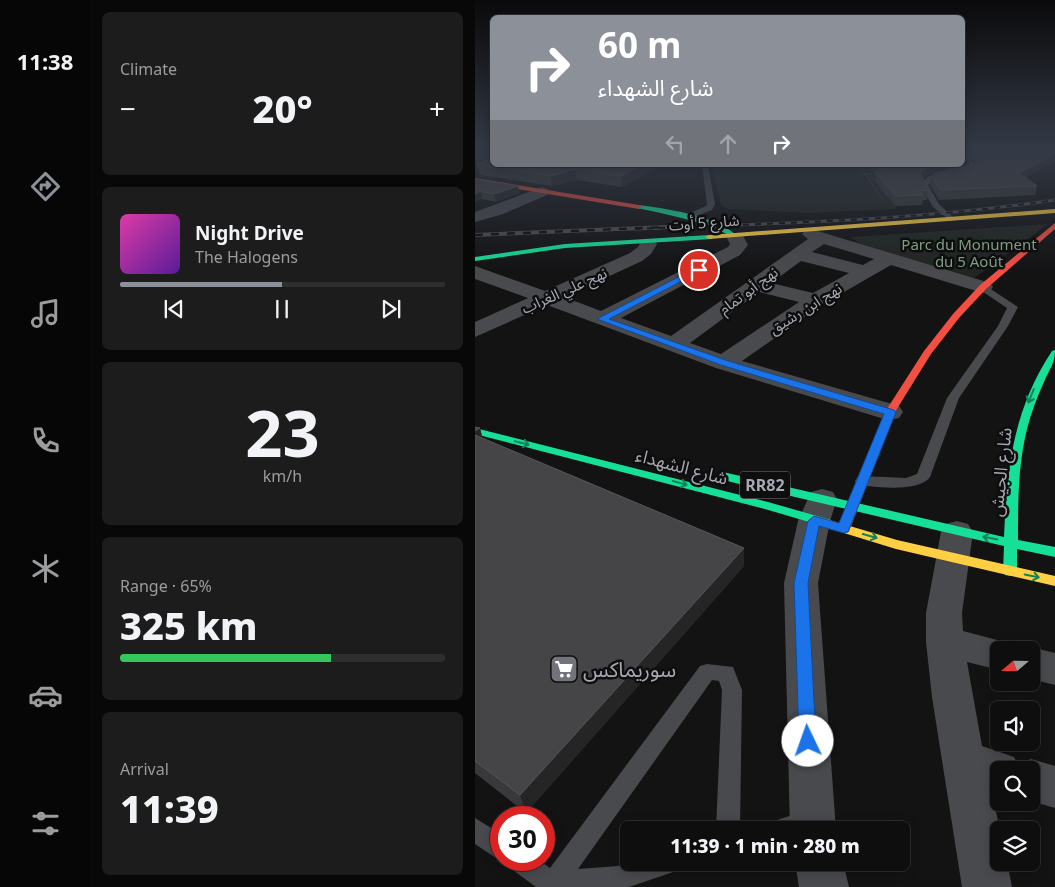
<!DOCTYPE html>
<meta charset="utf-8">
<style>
body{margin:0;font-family:"Noto Sans","Noto Sans Arabic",sans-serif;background:#1c1c1d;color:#f1f3f6;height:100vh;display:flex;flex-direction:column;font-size:19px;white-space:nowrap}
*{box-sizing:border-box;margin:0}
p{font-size:16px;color:#9b9c9e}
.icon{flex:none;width:28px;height:28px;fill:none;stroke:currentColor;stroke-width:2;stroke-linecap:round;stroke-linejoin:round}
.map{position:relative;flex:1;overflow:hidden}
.sheet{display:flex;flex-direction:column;gap:12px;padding:12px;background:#080808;width:385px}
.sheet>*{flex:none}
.hud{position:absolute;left:15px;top:15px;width:475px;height:152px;border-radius:8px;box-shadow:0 2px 12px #0003,0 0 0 1px #2e2e2f;background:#8c9099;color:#fff;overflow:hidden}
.needle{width:32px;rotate:250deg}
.tools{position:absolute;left:515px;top:641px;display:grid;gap:10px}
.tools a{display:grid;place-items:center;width:50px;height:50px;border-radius:8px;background:#0e0e0f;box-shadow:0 2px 12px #0003,0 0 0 1px #2e2e2f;font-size:25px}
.speed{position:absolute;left:15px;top:806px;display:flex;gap:10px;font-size:25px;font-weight:700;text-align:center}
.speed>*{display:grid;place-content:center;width:65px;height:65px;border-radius:50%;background:#0e0e0f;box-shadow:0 2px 12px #0003,0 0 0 1px #2e2e2f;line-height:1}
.speed .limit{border:8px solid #d22;background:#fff;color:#111}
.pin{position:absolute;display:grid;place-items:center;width:42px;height:42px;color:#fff;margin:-21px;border:2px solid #fff;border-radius:50%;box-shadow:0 1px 5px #0007}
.me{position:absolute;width:55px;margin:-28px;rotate:357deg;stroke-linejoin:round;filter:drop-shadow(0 0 4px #0008)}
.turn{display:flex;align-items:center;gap:18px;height:105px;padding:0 25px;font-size:22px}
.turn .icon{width:65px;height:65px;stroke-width:2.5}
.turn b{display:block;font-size:35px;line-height:42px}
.lanes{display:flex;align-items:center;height:48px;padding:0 25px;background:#0003;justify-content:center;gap:25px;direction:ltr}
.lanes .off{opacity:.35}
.big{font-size:38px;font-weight:800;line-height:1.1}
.sheet .tile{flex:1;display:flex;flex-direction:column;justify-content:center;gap:8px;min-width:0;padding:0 18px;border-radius:8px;background:#1c1c1d}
.sheet .dial{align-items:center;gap:0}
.dial b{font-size:65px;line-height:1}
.song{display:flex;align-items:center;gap:15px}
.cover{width:60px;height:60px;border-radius:8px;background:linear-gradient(135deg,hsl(320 70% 55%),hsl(270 70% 35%))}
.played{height:5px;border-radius:2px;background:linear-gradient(90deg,#8c9099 50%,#2e2e2f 50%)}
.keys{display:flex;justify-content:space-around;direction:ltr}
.heat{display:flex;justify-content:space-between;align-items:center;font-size:28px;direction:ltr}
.charge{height:8px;border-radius:4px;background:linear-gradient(90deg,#34c759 65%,#2e2e2f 0)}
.trip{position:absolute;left:145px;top:821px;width:290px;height:50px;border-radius:8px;background:#0e0e0f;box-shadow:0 2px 12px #0003,0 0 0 1px #2e2e2f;font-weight:800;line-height:50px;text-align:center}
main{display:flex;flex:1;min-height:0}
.dock{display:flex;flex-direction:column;width:90px;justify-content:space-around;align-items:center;background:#060606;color:#9b9c9e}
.dock .icon{width:35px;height:35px}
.dock .active{color:#8c9099}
.dock b{font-size:22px;color:#f1f3f6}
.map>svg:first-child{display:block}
.green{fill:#202521}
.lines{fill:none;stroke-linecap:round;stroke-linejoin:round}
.path{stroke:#4b4b4e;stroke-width:2;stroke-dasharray:1 2;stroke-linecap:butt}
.lane{fill:#494a4d;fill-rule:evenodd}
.street{fill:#494a4d;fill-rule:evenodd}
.fast{fill:#16e098;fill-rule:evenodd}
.slow{fill:#ffcf43;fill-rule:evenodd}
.jam{fill:#f24e42;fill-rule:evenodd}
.rail-far1-casing{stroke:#4b4c4e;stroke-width:3}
.rail-casing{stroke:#4b4c4e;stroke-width:4}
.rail-far1{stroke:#0e0e0f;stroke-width:2;stroke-dasharray:6;stroke-linecap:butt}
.rail{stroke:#0e0e0f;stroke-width:2.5;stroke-dasharray:8;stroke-linecap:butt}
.wall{fill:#39393b;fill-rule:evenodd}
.shaded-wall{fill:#252526}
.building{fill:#454548;stroke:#545559}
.oneway{stroke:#12825a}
.route{fill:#1a73e8;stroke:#114b97}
.labels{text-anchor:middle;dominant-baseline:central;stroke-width:5;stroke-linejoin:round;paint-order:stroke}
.far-street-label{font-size:15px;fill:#a6a9b3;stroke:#0e0e0f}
.far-park-label{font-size:15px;fill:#7f9c83;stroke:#0e0e0f}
.shield{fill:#0e0e0f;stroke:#787a82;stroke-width:1}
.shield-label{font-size:16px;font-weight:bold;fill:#a6a9b3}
.street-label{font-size:18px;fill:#a6a9b3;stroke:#0e0e0f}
.near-poi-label{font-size:21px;fill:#a6a9b3;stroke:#0e0e0f;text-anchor:start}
</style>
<main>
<nav class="dock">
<b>11:38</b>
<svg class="icon active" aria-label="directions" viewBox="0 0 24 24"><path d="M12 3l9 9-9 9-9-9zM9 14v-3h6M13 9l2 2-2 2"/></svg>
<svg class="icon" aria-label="music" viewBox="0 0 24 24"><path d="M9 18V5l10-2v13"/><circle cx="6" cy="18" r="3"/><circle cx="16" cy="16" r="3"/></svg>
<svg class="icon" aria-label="phone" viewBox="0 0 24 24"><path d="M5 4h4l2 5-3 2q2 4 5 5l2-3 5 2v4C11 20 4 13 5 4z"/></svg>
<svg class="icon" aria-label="climate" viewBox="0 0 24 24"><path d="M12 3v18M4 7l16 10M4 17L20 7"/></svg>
<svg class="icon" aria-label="car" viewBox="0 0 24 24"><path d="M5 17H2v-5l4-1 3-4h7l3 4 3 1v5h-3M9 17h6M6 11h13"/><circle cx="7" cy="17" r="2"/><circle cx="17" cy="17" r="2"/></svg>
<svg class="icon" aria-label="filters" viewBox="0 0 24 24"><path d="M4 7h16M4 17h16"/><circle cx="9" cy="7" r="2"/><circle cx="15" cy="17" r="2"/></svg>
</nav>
<section class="sheet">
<div class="tile"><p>Climate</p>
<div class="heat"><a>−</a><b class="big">20°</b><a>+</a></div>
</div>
<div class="tile">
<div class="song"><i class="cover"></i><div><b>Night Drive</b><p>The Halogens</p></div></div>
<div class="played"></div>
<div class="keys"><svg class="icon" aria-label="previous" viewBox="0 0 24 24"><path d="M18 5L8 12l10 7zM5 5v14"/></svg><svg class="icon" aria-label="pause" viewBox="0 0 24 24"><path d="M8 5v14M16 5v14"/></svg><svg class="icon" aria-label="next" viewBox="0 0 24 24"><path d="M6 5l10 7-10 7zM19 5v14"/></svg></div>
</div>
<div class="tile dial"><b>23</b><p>km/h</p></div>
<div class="tile"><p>Range · 65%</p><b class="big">325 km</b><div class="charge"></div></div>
<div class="tile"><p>Arrival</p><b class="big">11:39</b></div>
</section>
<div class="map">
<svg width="580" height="887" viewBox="0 0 580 887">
<rect width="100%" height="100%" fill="#131314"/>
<g class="green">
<path d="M236 165H415L414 197 422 209 333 213 253 209 246 205Z"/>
<path d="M573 224 498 279 387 245 375 237Z"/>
</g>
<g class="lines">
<g class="path">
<path d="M384 165 410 202"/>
<path d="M390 174H403"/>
<path d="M394 179H403"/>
</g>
<g class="lane">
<path d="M488 154 502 166V171L459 180 453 185 464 204 480 219 476 221 458 207 445 184 454 176 497 169 488 159Z"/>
<path d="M227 165H233L240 204 237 210 216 218 212 216 213 214 231 206 232 204Z"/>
<path d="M508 284 543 307 533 326 484 398 455 477C445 492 398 488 382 484L380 481 382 478 387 476 431 478 442 474 472 398 523 326 532 308 504 289V285Z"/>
<path d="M232 664 258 667 267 690 265 830H241L247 690 244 681 237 680 103 869 143 866 154 862H208L204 870 154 887H61L35 868 31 860H64L75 868 225 666Z"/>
<path d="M333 810 341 813 345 821 341 829 292 830 296 822Z"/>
<path d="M0 818 26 834V860L18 856 0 844Z"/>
</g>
<g class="street">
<path d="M67 187 72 189 75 192 72 195 28 214 0 222V212Z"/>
<path d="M336 229 515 283 518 287 515 291 508 293 416 265 348 304 267 361 424 406 428 412 424 418 415 420 406 418 241 368 72 305 0 337V322L53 298 0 279V266L70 291 155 253 163 247 167 240 173 239 179 240 182 244 176 254 167 261 89 297 126 311 253 247 255 244 252 238 255 234 261 233 267 234 273 245 265 255 146 318 196 336 333 239 327 234 330 230ZM349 244 399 259 388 265 337 252ZM326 261 374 273 338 293 296 283ZM284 292 324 302 246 354 215 343Z"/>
<path d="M347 489 358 492 362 499 355 521 343 583 361 830H315L309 583 323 521 336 492Z"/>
<path d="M482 521 493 524 498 532 487 613 488 631 537 644 540 650H524V670L492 662 507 746 539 757 543 764 556 759 580 766V808L556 801V770H524V791L516 789 525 830 524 862H532L537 887H487L457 697 451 642V613L466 532 471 524Z"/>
<path d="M556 647 580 653V685L556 679V650H548Z"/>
<path d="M320 862H368L374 887H324Z"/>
</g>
<g class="fast">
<path d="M164 205C193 209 237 215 260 234L254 235C224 220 194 215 162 208V206Z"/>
<path d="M234 235 238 237 237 239 90 248 0 261V257L90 244Z"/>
<path d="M580 350C580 365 574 369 569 382 562 397 556 413 552 429 543 465 543 503 543 540L580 547V557L542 549V571L540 575 535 576 530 575 528 571 529 546 248 480 242 476 248 472 529 537C532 468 538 410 577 351Z"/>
<path d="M0 428 293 502 356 520 357 523 356 526 351 527 290 509 0 434Z"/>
</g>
<g class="slow">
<path d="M580 209V213L234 239 230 237 234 235Z"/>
<path d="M351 519 422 540 580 576V586L421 549 346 526 345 523 346 520Z"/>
</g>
<g class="jam">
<path d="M0 178 164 205 167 207 164 209 0 182Z"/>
<path d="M580 223V229L511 289 484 318 456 354 420 412 375 529 374 532H364L363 529 410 412 449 351 478 314 505 285Z"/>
</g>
<defs>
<path id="rail-far1" d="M160 229C301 223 440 221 580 200"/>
<path id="rail" d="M0 235 191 227"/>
</defs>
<use href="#rail-far1" class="rail-far1-casing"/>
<use href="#rail" class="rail-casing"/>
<use href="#rail-far1" class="rail-far1"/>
<use href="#rail" class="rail"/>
</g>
<g class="wall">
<path d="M0 147H18V165H187L147 187 102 180 77 186 5 175 2 164 10 161 0 159Z"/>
<path d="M488 147H580L551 178 562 186 560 195 464 200 455 185 457 176 460 173 454 174 448 179 453 190 452 200H448L447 205 420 206 414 197 411 196 401 182V175L393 165H488ZM491 155 502 164 494 166Z"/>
<path d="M0 179 45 193 21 202 7 199Z"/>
<path d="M0 427 5 428 7 438 269 548V566L51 813 0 773Z"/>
</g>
<g class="shaded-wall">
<path d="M580 154V162L542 182 544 173Z"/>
<path d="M495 159 493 168 454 174 444 183 445 173 455 165H488V160Z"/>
<path d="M167 165H187L147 187 146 176Z"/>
<path d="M100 169 102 180 77 186 76 176Z"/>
<path d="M43 186 45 193 21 202 19 194Z"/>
<path d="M6 191 7 199 0 202V194Z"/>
<path d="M5 428 9 444 0 448V431Z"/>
<path d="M269 548V566L51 813 45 795Z"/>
</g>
<g class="building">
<path d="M0 147H18V152L0 149Z"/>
<path d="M494 147H580V154L544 173 562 186 465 190 457 176 461 173 505 163V156Z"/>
<path d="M488 150 495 159 488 160Z"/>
<path d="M18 158V165H167L146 176 100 169 76 176 2 164Z"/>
<path d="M401 165H456L445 173 453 190 444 191 448 195 421 196 415 188 412 187 401 173 406 170Z"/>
<path d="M0 179 43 186 19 194 6 191 0 194Z"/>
<path d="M0 427 5 428 0 431Z"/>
<path d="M0 435 269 548 45 795 0 761Z"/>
</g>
<defs><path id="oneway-shaft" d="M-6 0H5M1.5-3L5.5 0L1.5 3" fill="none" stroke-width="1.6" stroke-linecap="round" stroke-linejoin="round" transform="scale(1.25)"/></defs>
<g class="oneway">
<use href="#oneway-shaft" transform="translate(556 396) rotate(112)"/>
<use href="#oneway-shaft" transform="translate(47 443) rotate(14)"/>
<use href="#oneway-shaft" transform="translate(205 483) rotate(15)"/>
<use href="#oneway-shaft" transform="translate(395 536) rotate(16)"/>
<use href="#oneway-shaft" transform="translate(515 538) rotate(-169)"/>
<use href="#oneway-shaft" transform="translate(557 576) rotate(12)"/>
</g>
<linearGradient id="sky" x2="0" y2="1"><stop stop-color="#0a0a0b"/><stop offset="0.54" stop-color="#333945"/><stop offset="1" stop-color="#333945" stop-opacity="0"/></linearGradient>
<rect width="580" height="271" fill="url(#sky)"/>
<path class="route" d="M221 268 228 270 134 319 253 361 419 410 421 412 373 532 369 533 344 526 333 583 341 741 339 747 333 749 327 747 324 741 319 583 333 521 339 516 364 523 409 414 246 365 122 319Z"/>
<defs>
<symbol id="supermarket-square" viewBox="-11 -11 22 22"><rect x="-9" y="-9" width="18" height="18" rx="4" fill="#73747b" stroke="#0e0e0f"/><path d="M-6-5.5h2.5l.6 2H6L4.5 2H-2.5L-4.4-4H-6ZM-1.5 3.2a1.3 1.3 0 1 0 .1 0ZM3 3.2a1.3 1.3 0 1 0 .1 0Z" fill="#fff"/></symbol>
</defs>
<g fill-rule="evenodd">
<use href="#supermarket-square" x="73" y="653" width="32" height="32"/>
</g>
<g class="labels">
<g class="far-street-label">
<text transform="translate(229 222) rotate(-4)">شارع 5 أوت</text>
<text transform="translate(89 290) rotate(-24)">نهج علي الغراب</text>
<text transform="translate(273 290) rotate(-36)">نهج أبو تمام</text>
<text transform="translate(330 308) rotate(-32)">نهج ابن رشيق</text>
</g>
<g class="far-park-label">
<text x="494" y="244">Parc du Monument<tspan x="494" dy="17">du 5 Août</tspan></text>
</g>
<rect class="shield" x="265" y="471.5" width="50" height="27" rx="4"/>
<g class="shield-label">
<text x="290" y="485">RR82</text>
</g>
<g class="street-label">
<text transform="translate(207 466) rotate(15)">شارع الشهداء</text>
<text transform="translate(525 472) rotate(-84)">شارع الجيش</text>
</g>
<g class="near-poi-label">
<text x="108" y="669">سوريماكس</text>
</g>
</g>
</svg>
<div class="tools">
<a><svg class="needle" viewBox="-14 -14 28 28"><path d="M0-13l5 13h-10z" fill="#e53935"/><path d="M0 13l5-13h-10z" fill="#9b9c9e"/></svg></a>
<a><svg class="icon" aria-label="sound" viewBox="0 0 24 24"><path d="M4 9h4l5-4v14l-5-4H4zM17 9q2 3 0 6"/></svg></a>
<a><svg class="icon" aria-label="search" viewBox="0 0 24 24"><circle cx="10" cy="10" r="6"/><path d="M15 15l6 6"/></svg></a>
<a><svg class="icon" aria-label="layers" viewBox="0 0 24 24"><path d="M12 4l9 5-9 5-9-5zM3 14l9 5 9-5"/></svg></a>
</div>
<div class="speed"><div class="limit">30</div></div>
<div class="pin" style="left:224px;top:270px;background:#d93025"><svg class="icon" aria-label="arrive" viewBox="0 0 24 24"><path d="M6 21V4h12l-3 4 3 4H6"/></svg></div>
<svg class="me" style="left:333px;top:741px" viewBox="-20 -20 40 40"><circle r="19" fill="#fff"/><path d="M0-13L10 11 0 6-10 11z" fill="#1a73e8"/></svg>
<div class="trip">11:39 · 1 min · 280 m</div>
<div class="hud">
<div class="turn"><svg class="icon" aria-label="right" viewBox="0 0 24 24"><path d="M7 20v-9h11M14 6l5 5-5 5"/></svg><div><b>60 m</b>شارع الشهداء</div></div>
<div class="lanes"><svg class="icon off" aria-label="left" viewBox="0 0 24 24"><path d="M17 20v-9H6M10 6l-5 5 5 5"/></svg><svg class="icon off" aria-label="ahead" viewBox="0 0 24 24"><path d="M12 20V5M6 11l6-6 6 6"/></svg><svg class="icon" aria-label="right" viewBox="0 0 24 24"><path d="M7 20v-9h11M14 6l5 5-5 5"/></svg></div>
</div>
</div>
</main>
